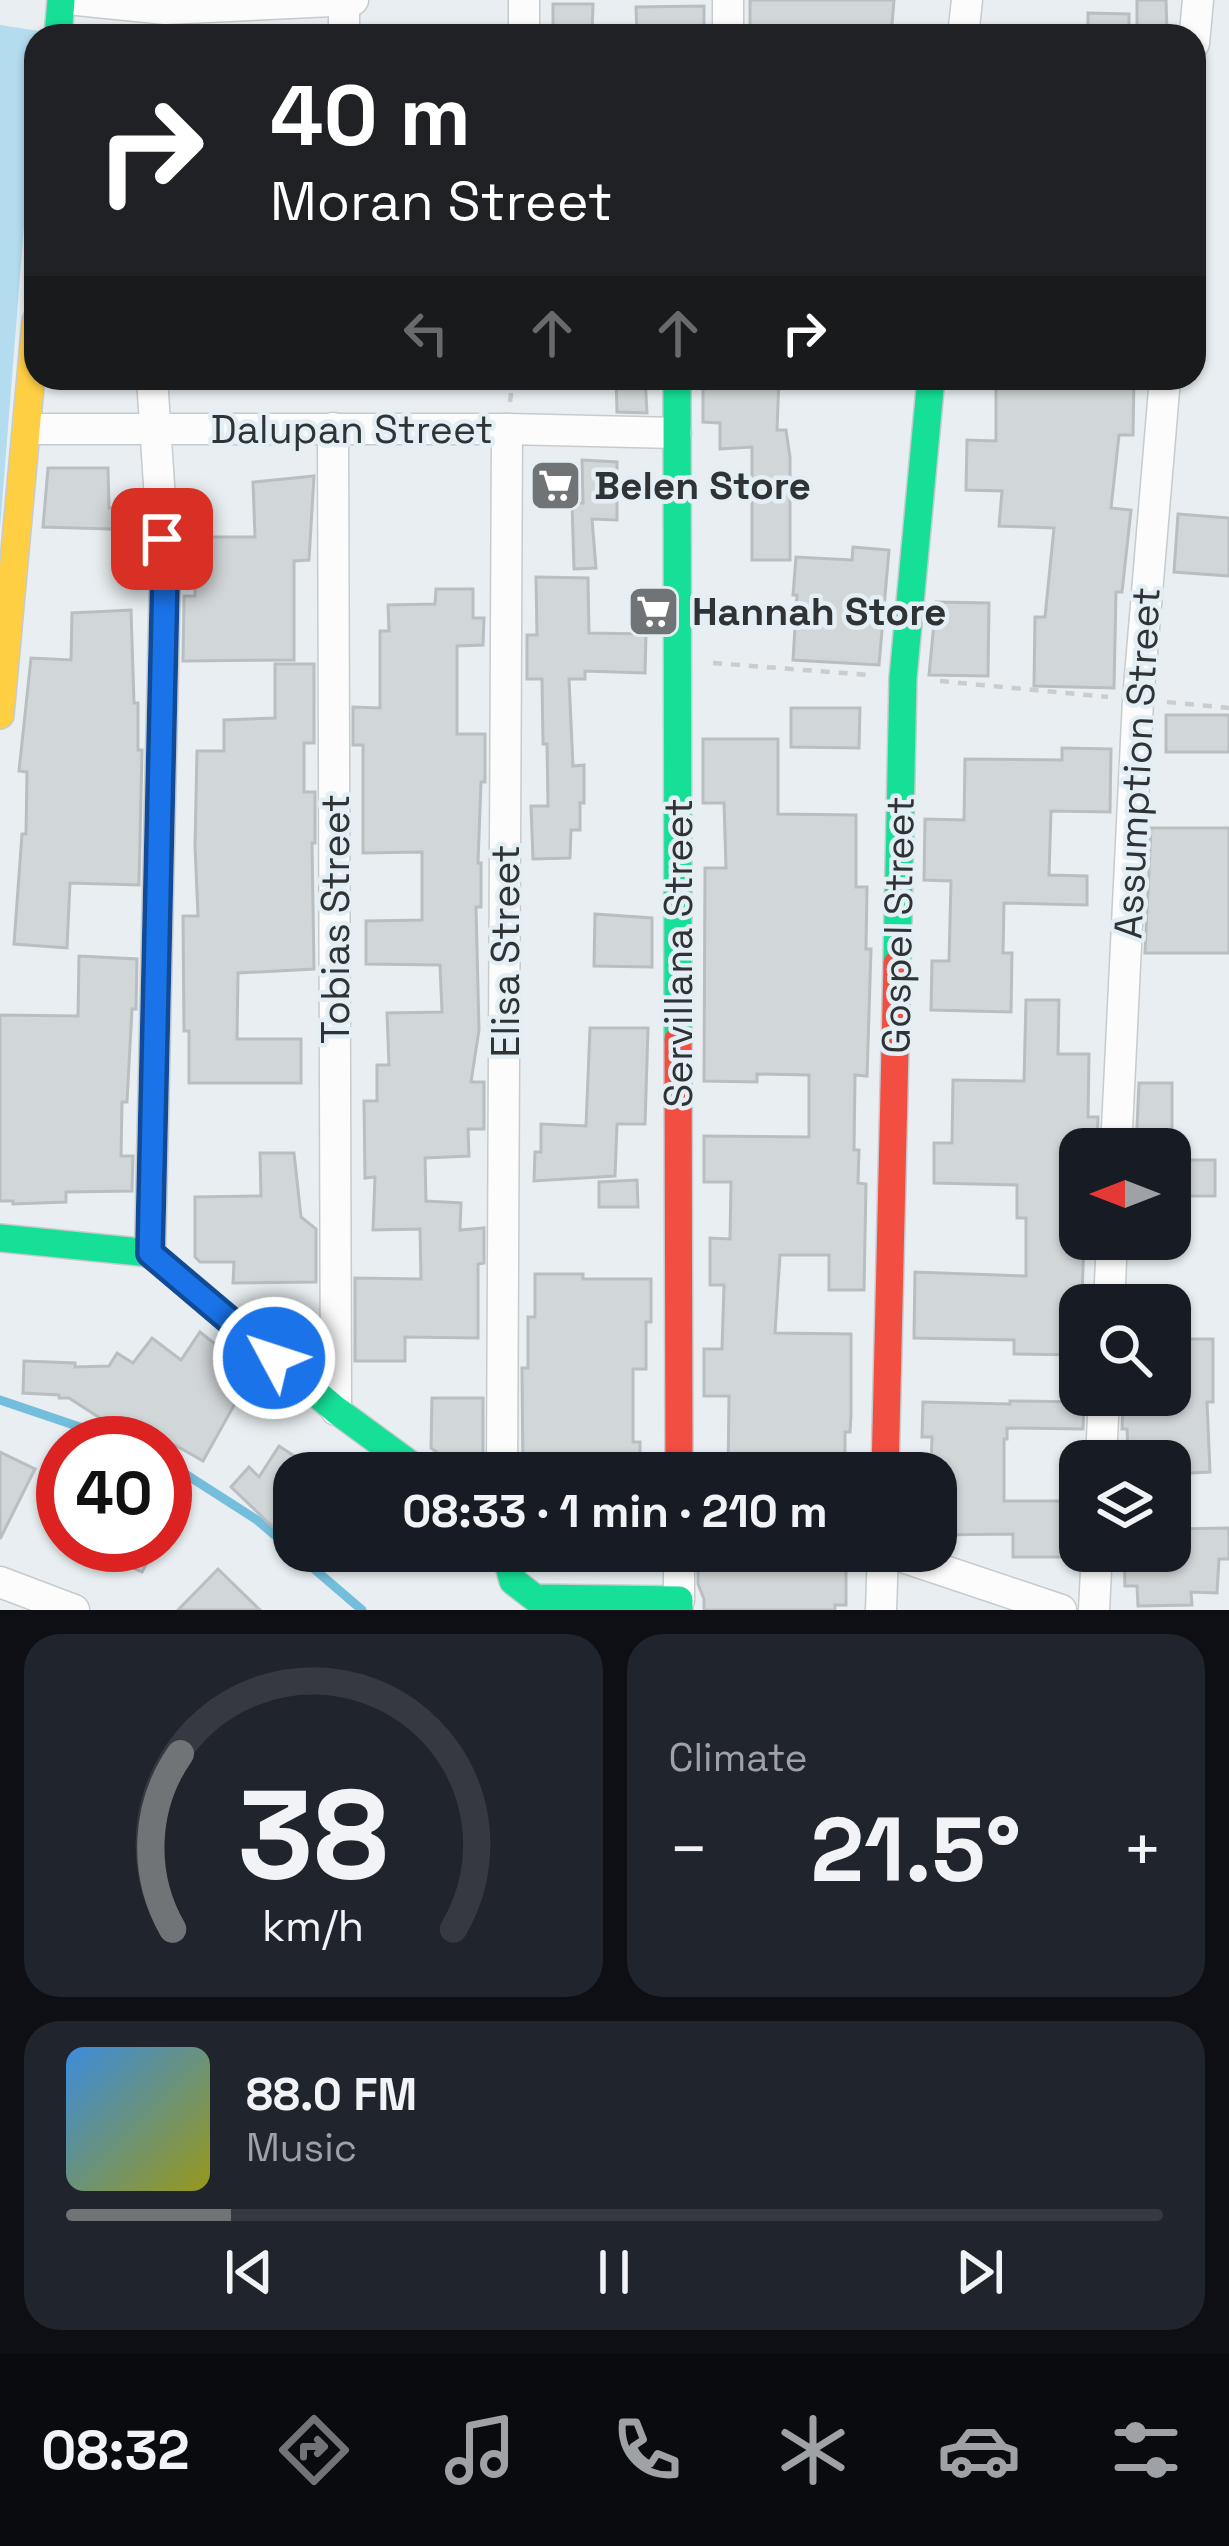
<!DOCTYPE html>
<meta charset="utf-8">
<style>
body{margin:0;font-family:"Space Grotesk",sans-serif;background:#20242c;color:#f1f3f6;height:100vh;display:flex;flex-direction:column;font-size:45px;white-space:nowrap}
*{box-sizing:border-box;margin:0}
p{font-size:39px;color:#9ea1a6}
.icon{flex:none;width:66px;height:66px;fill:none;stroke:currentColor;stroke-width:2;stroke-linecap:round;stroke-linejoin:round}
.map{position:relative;height:1610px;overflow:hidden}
.sheet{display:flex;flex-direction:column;gap:24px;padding:24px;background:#0d0f14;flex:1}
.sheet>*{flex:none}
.hud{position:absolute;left:24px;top:24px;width:1182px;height:366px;border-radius:36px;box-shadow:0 3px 9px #0004;background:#202124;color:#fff;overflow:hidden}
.needle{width:78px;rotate:270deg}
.fabs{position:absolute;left:1059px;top:1128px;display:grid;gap:24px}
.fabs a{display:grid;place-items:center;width:132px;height:132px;border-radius:24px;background:#171b24;box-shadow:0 3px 9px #0004;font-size:60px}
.speed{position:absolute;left:36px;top:1416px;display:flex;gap:24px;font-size:60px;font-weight:700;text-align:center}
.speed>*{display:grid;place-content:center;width:156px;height:156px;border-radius:50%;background:#171b24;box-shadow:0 3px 9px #0004;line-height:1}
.speed .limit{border:18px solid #d22;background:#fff;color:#111}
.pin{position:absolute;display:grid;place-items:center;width:102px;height:102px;color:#fff;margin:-51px;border-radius:24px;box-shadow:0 6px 18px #0006}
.me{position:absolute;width:132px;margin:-66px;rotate:310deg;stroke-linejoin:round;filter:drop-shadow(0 0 9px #0008)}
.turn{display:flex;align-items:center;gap:42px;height:252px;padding:0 48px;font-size:54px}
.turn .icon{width:156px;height:156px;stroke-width:2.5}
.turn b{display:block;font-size:84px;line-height:102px}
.lanes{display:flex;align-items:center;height:114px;padding:0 48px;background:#0003;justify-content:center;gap:60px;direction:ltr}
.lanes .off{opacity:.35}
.big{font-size:90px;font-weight:700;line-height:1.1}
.sheet .card{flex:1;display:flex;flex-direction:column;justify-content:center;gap:18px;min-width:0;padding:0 42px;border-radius:36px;background:#20242c}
.sheet .dial{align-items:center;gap:0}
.dial svg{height:312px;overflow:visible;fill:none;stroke:#363941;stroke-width:7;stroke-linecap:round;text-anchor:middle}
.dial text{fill:#f1f3f6;stroke:none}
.song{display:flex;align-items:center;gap:36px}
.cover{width:144px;height:144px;border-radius:18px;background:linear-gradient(135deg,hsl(210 70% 55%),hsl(60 70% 35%))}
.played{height:12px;border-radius:6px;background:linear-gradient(90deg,#707477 15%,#363941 15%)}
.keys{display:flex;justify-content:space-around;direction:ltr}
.heat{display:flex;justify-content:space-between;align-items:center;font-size:66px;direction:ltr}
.sheet .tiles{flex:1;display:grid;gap:24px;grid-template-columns:1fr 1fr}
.card:last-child{grid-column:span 2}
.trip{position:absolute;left:273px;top:1452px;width:684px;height:120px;border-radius:36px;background:#171b24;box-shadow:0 3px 9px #0004;font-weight:700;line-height:120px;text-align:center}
.tabs{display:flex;height:192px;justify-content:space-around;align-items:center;background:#090b0e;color:#9ea1a6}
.tabs .icon{width:84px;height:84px}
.tabs .current{color:#707477}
.tabs b{font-size:54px;color:#f1f3f6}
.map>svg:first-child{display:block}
.green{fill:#b3dcef}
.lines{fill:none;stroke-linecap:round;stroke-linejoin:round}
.stream{stroke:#73bedc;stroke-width:9}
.building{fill:#d1d6d8;stroke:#b9bec0;stroke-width:3}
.street-casing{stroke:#c6cbcd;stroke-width:33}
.fast-casing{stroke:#c6cbcd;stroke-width:30}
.slow-casing{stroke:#c6cbcd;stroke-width:30}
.jam-casing{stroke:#c6cbcd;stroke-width:30}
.path{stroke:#cacccd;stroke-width:4.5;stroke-dasharray:9 9;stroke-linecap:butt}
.street{stroke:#fcfcfd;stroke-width:30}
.fast{stroke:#16e098;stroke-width:27}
.slow{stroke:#ffcf43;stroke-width:27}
.jam{stroke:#f24e42;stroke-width:27}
.route-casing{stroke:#114b97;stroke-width:30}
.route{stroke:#1a73e8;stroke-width:21}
.labels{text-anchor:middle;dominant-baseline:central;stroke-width:9;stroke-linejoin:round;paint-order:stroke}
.street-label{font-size:39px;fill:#2f3335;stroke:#e4eff5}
.poi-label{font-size:39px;font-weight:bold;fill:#2f3335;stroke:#e4eff5;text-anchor:start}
</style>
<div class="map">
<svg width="1229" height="1610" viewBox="0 0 1229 1610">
<rect width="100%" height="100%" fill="#e8eef1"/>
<path class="green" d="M0 25 39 31V36H36V74L0 529Z"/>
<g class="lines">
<g class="stream">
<path d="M0 1400 127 1443"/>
<path d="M165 1461 257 1520 362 1610"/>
</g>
</g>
<g class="building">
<path d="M750 0H894L891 36H854V29L817 26H750Z"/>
<path d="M1137 0H1166L1167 31 1137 30Z"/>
<path d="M553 4H593L592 36H553Z"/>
<path d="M704 6V36H637L636 7Z"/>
<path d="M1088 13 1129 14V36H1088Z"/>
<path d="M616 378H645L647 413 617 412Z"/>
<path d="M703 378H779L777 430H786L790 457V560H752V447L720 449V423L703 422Z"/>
<path d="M996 378H1134L1133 435H1119L1111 508 1131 510 1122 592H1116L1114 688 1034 686 1035 617H1045L1054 528 999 526 1002 491 966 490 967 440 996 441Z"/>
<path d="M582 460 617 462V520L592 519 596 568 574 569 572 503H583Z"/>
<path d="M48 468H108L109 508 141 507 142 530 43 527Z"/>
<path d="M314 476 309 560 294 561V660L183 661 184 596H195V537H255L253 482Z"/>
<path d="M1178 514 1229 518V576L1174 572Z"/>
<path d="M853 547 889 550 879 665 793 660 797 595H793L796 557 852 560Z"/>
<path d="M536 577 588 578 589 633 646 634 645 673 585 671V679H569L573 766 584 765V803H580V830H571L570 858 533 859 531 806H548L547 744H543L542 679H527V635H537Z"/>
<path d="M436 589H473V618H484L483 645 457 646V734H485V782H481L478 863H481V907H476L479 1030 471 1082H484V1129H468L469 1156 425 1158 426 1201 461 1203 460 1230 484 1228V1263L478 1264V1338L405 1337V1361H355V1278L421 1279 420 1229 373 1230 375 1177 365 1178 364 1101H377V1065H389L387 1013 442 1012 440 965 366 964V921L422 920V852L363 853V745H353V707L380 708V631H389L388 605 435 604Z"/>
<path d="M936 602 989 603 988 676 929 675Z"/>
<path d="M131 610 134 703H138V750H142L139 885 70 883 67 948 14 944 22 834H26L27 772 19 771 31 658 71 660 72 613Z"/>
<path d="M275 664H314V743H304V792H315V843H312L314 969 238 973 237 1039H301V1083H189V1031H184L183 916H198L195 846 197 751H224V720L275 718Z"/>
<path d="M791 708H860L859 748 791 747Z"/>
<rect x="1166" y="715" width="63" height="37"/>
<path d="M703 739H778V814L856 815V887H867L866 949H871L867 1076 855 1075 854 1150H859L858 1183 866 1184 864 1290H829V1255H780L775 1333 851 1334V1416L850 1432H845V1473H728L729 1396H704V1349H722L724 1285H710V1238L730 1239 731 1182H704V1136L809 1137V1075L757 1074V1082L704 1081 705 868H726L724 803H703Z"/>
<path d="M1062 748 1111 749 1110 812 1051 811 1049 875 1087 876V905L1004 903 1003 953H1012L1011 1012 931 1010 932 961H949L951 881 924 880 925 819 964 820 965 759 1062 760Z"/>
<path d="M1151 828H1229V953H1145Z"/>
<path d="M595 914 652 918V967L594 966Z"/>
<path d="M79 956 137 959 136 1009H132L127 1102H122L121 1156H133L132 1191 66 1192V1202L13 1204V1201H0V1015L78 1016Z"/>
<path d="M1026 1000H1059L1058 1054H1089L1088 1117H1098L1097 1149H1080V1239H1084L1080 1355 1014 1354V1340L914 1338 915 1272 1026 1276V1218H1017V1185L934 1183V1143H952L953 1080 1024 1081Z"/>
<path d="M590 1028H648L645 1124H617L615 1176 534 1181 535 1152H541V1124L586 1126Z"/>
<path d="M1139 1083H1172V1149H1136Z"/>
<path d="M260 1153H294L301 1217 316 1229V1282L233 1283 234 1262H200L195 1257V1197L261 1196Z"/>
<rect x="1170" y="1160" width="45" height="36"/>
<path d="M637 1180 638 1207H599V1182Z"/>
<path d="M535 1274H583V1279H651V1322H646V1369H633V1442H640V1473H523L522 1368H528V1317H535Z"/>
<path d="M200 1332 264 1383 247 1405 238 1398 203 1461 166 1440 165 1444 148 1443 123 1433 69 1398H59V1395L23 1393 24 1361 75 1363V1367L109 1366 117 1353 133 1363 152 1338 181 1360Z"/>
<path d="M1170 1339H1213V1402H1207L1210 1472 1170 1474V1461H1148V1451L1128 1452 1127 1429H1122L1123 1403H1132V1395H1170Z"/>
<path d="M432 1398H483V1455L439 1454 431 1448Z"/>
<path d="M1010 1401 1084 1402 1083 1429 1007 1428V1439H1004V1501H1080L1077 1557H1013V1534L936 1535V1470H931L932 1437H922L923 1402 1010 1404Z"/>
<path d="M279 1446 320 1473H294V1510L276 1530 231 1487 249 1467 259 1477Z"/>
<path d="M0 1452 35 1469 0 1539Z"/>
<path d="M1229 1528V1559H1219L1217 1593 1191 1592 1192 1605 1138 1606 1137 1586H1125L1124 1551H1170V1529Z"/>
<path d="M85 1545H157L142 1572Z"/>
<path d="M771 1551H837V1566H846V1605H835V1610H704V1599L698 1584V1562H771Z"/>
<path d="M218 1569 260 1610H178Z"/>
</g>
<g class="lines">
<defs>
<g id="street">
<path d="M77 0 166 9 353 0"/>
<path d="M344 36V1"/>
<path d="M524 36V0"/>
<path d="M728 36V0"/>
<path d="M963 36 967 0"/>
<path d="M1194 43 1198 0"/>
<path d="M333 428 336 1410"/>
<path d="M28 429H507L676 433"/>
<path d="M1116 1149 1138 700 1165 378"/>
<path d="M150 1253 165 576 152 378"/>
<path d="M1109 1305 1112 1239"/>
<path d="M1101 1461 1104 1395"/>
<path d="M502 1473 507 429"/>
<path d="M679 1551V1600"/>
<path d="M885 1551 1061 1610"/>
<path d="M0 1582 74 1610"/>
<path d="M881 1610 883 1551"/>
<path d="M1094 1610 1097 1551"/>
</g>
<g id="fast">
<path d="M58 36 61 0"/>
<path d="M677 378 678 1040"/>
<path d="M897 964 903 678 931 378"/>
<path d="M0 1238 150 1253 336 1410 422 1473"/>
<path d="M505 1551 513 1581 535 1598 679 1600V1610"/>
</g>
<path id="slow" d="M0 715 36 321"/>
<g id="jam">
<path d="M678 1040 679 1473"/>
<path d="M885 1473 897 964"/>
</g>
</defs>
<use href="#street" class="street-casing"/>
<use href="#fast" class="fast-casing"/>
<use href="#slow" class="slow-casing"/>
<use href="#jam" class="jam-casing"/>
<g class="path">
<path d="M510 402 513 378"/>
<path d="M713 663 869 675"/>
<path d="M940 681 1108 697"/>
<path d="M1167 702 1229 708"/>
</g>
<use href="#street" class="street"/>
<use href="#fast" class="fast"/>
<use href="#slow" class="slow"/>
<use href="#jam" class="jam"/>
</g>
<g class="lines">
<defs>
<path id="route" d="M162 539 165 576 150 1253 274 1358"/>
</defs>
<use href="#route" class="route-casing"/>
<use href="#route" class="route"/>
</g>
<defs>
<symbol id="supermarket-square" viewBox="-11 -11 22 22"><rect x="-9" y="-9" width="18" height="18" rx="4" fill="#707477" stroke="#e4eff5"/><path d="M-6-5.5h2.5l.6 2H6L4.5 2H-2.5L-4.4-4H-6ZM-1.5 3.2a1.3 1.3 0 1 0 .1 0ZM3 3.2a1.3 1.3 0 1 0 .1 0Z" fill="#fff"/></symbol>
</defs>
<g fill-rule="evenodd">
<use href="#supermarket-square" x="526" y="456" width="59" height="59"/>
<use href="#supermarket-square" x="624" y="582" width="59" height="59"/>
</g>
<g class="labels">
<g class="street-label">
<text x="352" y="429">Dalupan Street</text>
<text transform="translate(1137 763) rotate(-87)">Assumption Street</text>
<text transform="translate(335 919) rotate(-90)">Tobias Street</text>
<text transform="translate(898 925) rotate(-89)">Gospel Street</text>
<text transform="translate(505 951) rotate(-90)">Elisa Street</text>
<text transform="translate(678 953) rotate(-90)">Servillana Street</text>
</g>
<g class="poi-label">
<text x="594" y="485">Belen Store</text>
<text x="692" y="611">Hannah Store</text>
</g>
</g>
</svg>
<div class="fabs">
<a><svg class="needle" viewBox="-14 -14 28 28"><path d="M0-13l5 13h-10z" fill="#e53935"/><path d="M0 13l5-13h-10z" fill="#9ea1a6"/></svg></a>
<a><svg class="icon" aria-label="search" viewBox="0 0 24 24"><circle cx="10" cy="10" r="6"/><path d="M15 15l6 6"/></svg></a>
<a><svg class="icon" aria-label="layers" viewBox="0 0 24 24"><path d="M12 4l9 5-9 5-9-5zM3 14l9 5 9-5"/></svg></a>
</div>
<div class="speed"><div class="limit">40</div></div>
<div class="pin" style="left:162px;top:539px;background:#d93025"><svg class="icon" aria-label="arrive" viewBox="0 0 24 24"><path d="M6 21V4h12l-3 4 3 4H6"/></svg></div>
<svg class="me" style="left:274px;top:1358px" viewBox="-20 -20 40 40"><circle r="17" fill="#1a73e8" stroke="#fff" stroke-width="3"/><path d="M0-11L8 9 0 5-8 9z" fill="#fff"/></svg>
<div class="trip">08:33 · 1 min · 210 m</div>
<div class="hud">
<div class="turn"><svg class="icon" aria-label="right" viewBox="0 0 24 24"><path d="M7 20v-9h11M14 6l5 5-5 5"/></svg><div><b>40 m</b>Moran Street</div></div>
<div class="lanes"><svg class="icon off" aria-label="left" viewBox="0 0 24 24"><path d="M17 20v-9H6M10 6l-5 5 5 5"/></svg><svg class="icon off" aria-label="ahead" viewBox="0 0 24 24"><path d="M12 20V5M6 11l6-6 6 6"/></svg><svg class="icon off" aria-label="ahead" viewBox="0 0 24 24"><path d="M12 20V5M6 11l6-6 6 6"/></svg><svg class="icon" aria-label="right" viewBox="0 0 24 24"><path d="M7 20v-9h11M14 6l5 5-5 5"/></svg></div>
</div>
</div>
<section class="sheet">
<div class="tiles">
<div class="card dial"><svg viewBox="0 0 100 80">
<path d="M14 69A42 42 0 1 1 86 69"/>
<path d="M14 69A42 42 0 0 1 16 24" stroke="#707477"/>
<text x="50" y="56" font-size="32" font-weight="700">38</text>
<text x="50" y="72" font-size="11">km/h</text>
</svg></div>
<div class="card"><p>Climate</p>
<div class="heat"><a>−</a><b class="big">21.5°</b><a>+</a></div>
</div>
<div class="card">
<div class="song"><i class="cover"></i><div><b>88.0 FM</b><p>Music</p></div></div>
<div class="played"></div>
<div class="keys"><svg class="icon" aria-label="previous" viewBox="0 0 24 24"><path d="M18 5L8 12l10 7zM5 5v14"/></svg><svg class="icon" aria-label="pause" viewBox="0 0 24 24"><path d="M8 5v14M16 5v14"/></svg><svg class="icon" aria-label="next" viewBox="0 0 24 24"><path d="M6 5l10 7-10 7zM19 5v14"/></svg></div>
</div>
</div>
</section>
<nav class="tabs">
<b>08:32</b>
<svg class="icon current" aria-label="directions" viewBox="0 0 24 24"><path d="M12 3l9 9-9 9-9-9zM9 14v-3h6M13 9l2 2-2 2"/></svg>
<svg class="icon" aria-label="music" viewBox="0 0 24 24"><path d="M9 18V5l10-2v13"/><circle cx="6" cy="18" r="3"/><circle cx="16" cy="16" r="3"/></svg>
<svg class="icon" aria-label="phone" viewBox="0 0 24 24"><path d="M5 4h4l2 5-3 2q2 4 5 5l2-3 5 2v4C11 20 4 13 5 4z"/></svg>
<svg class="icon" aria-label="climate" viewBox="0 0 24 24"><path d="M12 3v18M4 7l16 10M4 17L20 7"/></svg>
<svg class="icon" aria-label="car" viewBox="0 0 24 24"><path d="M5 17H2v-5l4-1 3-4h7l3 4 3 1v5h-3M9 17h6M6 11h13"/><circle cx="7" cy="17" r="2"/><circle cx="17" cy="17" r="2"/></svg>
<svg class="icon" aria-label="filters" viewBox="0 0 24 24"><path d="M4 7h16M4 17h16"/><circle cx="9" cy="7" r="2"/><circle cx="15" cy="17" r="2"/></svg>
</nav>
